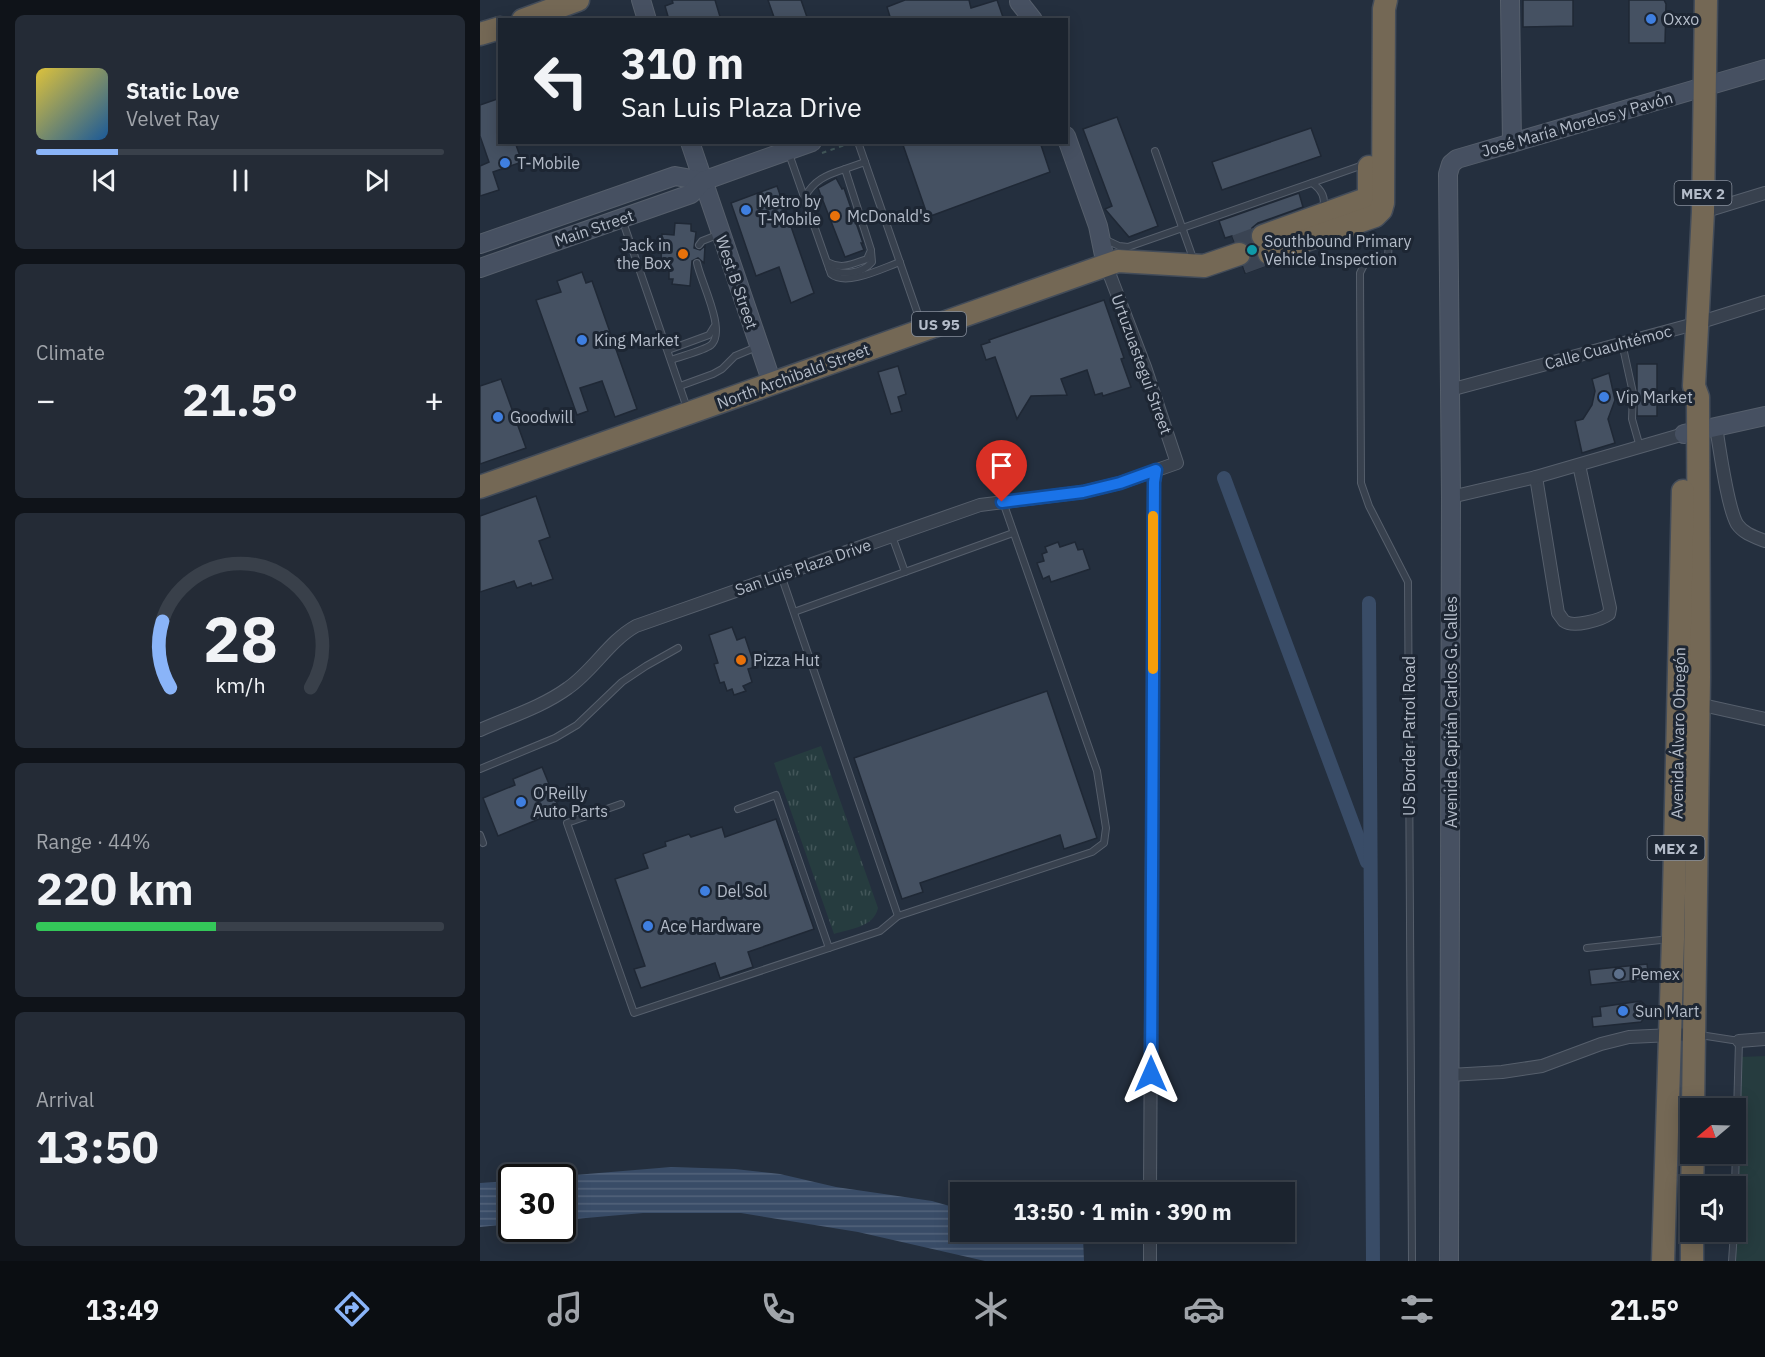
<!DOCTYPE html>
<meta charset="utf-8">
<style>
body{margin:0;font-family:"IBM Plex Sans",sans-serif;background:#242b36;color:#f1f3f6;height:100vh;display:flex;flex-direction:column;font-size:22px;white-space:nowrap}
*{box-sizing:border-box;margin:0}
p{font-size:20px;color:#a0a4aa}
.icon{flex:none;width:33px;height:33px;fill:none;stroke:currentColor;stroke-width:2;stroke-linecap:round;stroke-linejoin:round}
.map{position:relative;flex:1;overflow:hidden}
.panel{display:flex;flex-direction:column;gap:15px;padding:15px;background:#0f1319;width:480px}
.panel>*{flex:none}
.banner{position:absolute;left:18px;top:18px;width:570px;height:126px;border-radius:0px;box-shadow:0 3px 15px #0003,0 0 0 2px #39404a;background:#1b232e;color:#f1f3f6;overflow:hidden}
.needle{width:39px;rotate:251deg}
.controls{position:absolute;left:1200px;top:1098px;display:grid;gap:12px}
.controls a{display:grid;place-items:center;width:66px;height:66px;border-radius:0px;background:#1b232e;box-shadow:0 3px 15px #0003,0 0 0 2px #39404a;font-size:30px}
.speed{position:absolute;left:18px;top:1164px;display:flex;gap:12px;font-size:30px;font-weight:700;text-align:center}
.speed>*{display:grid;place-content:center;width:78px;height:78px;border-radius:50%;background:#1b232e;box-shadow:0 3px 15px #0003,0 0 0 2px #39404a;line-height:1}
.speed .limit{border:3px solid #111;border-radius:9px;background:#fff;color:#111}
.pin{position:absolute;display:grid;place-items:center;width:51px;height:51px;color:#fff;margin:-62px -26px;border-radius:50% 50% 50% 0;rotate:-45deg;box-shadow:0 0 6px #0007}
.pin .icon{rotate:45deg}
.me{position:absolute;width:66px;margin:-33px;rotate:0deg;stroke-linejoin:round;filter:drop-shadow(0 0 4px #0008)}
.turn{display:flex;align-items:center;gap:21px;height:126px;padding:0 24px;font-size:27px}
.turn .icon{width:78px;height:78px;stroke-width:2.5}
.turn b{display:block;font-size:42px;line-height:51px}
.big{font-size:45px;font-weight:700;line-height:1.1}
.panel .tile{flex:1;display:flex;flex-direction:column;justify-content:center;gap:9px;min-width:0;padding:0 21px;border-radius:9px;background:#242b36}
.panel .dial{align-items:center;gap:0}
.dial svg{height:156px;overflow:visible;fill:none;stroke:#39404a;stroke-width:7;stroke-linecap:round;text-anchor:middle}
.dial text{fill:#f1f3f6;stroke:none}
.song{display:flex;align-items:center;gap:18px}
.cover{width:72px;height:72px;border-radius:9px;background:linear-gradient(135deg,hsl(50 70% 55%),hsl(210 70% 35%))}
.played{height:6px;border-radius:3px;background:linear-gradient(90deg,#8ab4f8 20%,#39404a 20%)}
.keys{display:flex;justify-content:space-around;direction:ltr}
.heat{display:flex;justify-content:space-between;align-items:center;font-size:33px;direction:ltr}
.charge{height:9px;border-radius:4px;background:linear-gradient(90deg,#34c759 44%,#39404a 0)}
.trip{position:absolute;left:470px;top:1182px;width:345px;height:60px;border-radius:0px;background:#1b232e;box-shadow:0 3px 15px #0003,0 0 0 2px #39404a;font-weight:700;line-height:60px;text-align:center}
.menu{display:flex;height:96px;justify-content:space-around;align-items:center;background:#0b0e12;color:#a0a4aa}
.menu .icon{width:42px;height:42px}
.menu .active{color:#8ab4f8}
.menu b{font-size:27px;color:#f1f3f6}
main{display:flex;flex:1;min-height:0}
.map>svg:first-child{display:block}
.grass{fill:url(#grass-tufts)}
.pitch{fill:#263c3f}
.water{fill:url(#water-rules)}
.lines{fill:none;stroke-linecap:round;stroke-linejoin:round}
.canal{stroke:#394c67;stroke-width:14}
.building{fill:#455162;stroke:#1f2835;stroke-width:1.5}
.highway-tunnel{stroke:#3a4453;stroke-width:22;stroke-dasharray:22 11;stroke-linecap:butt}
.lane-casing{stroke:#565f6c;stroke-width:8}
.street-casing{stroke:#565f6c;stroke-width:14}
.secondary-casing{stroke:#565f6c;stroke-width:20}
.highway-casing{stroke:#434c59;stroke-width:25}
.path{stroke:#44595c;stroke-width:2;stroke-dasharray:4.5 4.5;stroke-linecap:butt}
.lane{stroke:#38414e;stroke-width:6}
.street{stroke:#38414e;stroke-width:12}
.secondary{stroke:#465061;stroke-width:18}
.highway{stroke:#746855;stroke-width:22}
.route-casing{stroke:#114b97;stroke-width:15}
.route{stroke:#1a73e8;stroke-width:10}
.slow{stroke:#f59e0b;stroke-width:10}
.shop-dot{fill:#3f7fe0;stroke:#1d2633;stroke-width:2}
.food-dot{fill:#e8710a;stroke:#1d2633;stroke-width:2}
.culture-dot{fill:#0f9aa8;stroke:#1d2633;stroke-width:2}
.service-dot{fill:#5c6f8a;stroke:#1d2633;stroke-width:2}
.labels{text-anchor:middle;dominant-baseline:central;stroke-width:6;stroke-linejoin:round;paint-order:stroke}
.shield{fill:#1d2633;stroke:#878f9c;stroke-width:1.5}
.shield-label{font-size:15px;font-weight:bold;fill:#b4bcc9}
.poi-label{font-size:16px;fill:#b4bcc9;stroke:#1d2633;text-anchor:start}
.street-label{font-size:16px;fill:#b4bcc9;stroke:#1d2633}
</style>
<main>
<section class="panel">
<div class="tile">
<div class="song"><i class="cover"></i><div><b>Static Love</b><p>Velvet Ray</p></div></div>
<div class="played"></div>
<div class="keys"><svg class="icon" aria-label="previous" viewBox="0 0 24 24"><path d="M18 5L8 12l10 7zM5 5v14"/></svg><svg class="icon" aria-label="pause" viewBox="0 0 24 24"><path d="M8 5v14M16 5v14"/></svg><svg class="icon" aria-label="next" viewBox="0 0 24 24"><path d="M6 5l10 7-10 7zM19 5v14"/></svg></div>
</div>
<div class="tile"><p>Climate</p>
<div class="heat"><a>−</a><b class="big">21.5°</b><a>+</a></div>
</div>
<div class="tile dial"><svg viewBox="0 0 100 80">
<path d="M14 69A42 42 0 1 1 86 69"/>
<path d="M14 69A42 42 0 0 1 10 35" stroke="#8ab4f8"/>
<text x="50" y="56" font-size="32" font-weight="700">28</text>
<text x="50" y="72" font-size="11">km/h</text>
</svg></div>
<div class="tile"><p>Range · 44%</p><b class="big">220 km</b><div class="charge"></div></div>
<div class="tile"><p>Arrival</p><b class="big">13:50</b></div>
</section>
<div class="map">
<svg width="1285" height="1261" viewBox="0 0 1285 1261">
<defs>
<pattern id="grass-tufts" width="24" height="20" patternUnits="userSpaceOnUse" patternTransform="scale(1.5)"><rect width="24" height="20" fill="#263c3f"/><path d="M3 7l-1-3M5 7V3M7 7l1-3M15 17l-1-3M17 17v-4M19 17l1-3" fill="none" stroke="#435659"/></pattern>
<pattern id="water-rules" width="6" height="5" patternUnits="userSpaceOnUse" patternTransform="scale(1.5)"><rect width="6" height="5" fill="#394c67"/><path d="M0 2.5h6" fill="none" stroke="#53647b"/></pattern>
</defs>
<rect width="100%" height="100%" fill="#242f3e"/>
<path class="grass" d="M341 746 398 908C394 927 370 929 354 934L294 763Z"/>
<path class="pitch" d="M1285 1056V1261H1256L1260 1057Z"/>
<g class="water">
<path d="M191 1167 255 1169 300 1174 356 1187 452 1201 480 1209V1232H571L603 1237 604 1261H505L378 1232 261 1213H163L83 1220 82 1178 71 1177Z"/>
<path d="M31 1181V1224L0 1227V1183Z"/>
</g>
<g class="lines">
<g class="canal">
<path d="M744 478 887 862"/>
<path d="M889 603 893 1261"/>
</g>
</g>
<g class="building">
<path d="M192 0H235L241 20H189L185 6 193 3Z"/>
<path d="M288 0H321L328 20H295Z"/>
<path d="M425 0H489L491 8 517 0 524 20H411L407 7Z"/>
<path d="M1043 0H1093V26L1043 27Z"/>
<path d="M1149 0H1184L1186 4 1185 43H1149Z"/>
<path d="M20 98V142H35L42 162 13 172 19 190 0 196V166L9 162 0 136V105Z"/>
<path d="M637 117 678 226 649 237 625 209 632 206 603 129Z"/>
<path d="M831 128 841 156 742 190 732 162Z"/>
<path d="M422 142H560L570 172 448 217Z"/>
<path d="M356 178 362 189 364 188 383 243H381L384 250 365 257 338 188Z"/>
<path d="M297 186 334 293 311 303 299 267 276 276 251 203Z"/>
<path d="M819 193 823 207 778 223 772 228 770 234V240L777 248V258L785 266 765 273 763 267 769 263 772 257V249L767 243 762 241H754L752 236 745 238 739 221Z"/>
<path d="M195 223 211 224V231L216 232 214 248 220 250 225 246 224 263 218 258 212 261 210 286 192 284 193 279H189V266L181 265 182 234 194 235Z"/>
<path d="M102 272 106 283 112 281 157 409 135 417 122 381 100 388 108 411 97 415 56 300 81 292 77 281Z"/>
<path d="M624 300 644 358 641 359 651 387 623 396 622 393 615 395 607 370 581 379 587 395 551 396 537 419 515 357 506 360 501 345 510 342 509 340Z"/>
<rect x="1157" y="364" width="20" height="52"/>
<path d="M418 366 426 394 418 397 422 411 411 414 398 372Z"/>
<path d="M1129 373 1135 400 1128 419 1135 443 1102 453 1095 421 1103 419 1112 405 1115 391 1112 379Z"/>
<path d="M21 379 46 448 0 464V386Z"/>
<path d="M56 496 70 537 59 541 73 579 52 586 51 583 37 588 34 581 0 592V516Z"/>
<path d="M578 542 580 547 595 542 598 550 603 549 610 569 571 582 569 576 563 579 557 563 564 561 562 554 567 552 565 547Z"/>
<path d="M252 627 257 640 265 637 275 667 268 669 272 682 263 686 266 691 254 695 252 689 247 691 244 682 240 683 234 664 238 663 229 635Z"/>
<path d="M567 691 617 838 584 849 580 835 440 883 443 892 422 899 374 758Z"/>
<path d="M62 767 78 806 74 808 76 812 18 836 3 798 35 785 33 779Z"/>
<path d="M296 819 334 929 268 952 273 967 240 978 235 963 161 988 154 969 165 966 135 879 168 868 163 854 186 846 185 842 209 834 211 837 242 827 245 837Z"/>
<path d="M1167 964 1169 979 1111 985 1109 970Z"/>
<path d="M1161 1001 1165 1005 1166 1016 1161 1022 1113 1027 1112 1017 1121 1016 1120 1007Z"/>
</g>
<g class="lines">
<g class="highway-tunnel">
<path d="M756 246 783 236"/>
<path d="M762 263 789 253"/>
</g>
<defs>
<g id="lane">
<path d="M378 142 442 326"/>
<path d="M308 151 351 274C366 287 403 268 420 262"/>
<path d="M675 151 714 261"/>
<path d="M365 169 385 162"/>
<path d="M832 183C841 189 846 197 843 208"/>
<path d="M324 198C334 180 346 175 365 169L391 250 387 259C372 264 362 270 347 262"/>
<path d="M142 219 207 408"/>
<path d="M624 239 639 246 648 247 883 165"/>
<path d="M909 241 908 256 886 261 880 273 881 483 889 506 928 582 932 1261"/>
<path d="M219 245 222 241 240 234"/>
<path d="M349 268C362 276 382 274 392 262L391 251"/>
<path d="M1142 343 1153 393 1152 419 1160 447"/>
<path d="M188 350 229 335 234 327"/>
<path d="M191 360C201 356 223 351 231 345 247 331 220 280 217 263"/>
<path d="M200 386 233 374 242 369 255 356 279 346"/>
<path d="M412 536 425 572"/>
<path d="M301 575 418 916 612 852 624 843 626 828 617 771 523 502"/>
<path d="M314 612 533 533"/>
<path d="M0 769 75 738 97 725 142 682 166 666 198 648"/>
<path d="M141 804 87 823 154 1013 400 931 418 916"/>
<path d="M258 809 296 795 349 948"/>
<path d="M0 835 3 843"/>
<path d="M1107 948 1190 939"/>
<path d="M1220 1035 1259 1041 1255 1186"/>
<path d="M1252 1261 1254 1232"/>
</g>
<g id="street">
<path d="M1223 212 1285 193"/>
<path d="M970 390 1218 323 1285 302"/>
<path d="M1236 427C1240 450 1247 506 1257 524 1264 534 1275 537 1285 541"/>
<path d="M1056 477 1078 613C1079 614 1083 620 1084 621 1093 628 1121 620 1129 614L1130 608 1099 465"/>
<path d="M971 497 1056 477 1204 434"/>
<path d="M1218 704 1285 719"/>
<path d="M0 730C29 717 62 707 88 688 113 671 129 641 156 626L500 505 603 492 640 483 697 463 665 367 626 265"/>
<path d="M1259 1041 1285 1039"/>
<path d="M970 1075 1022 1072 1062 1066 1121 1044 1149 1037 1214 1034"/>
<path d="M670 1192 674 482 676 470"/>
<path d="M670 1261V1232"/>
</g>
<g id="secondary">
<path d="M161 0 167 20"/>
<path d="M1030 0 1032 143"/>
<path d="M539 2 553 20"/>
<path d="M586 136 618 226 626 265"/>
<path d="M210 142 292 383"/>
<path d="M0 244 195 176 223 181"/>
<path d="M0 268 211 194 223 181 332 142"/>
<path d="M1204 434 1285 416"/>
<path d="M969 1261 971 497 968 174 971 164 977 159 1285 69"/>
</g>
<g id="highway">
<path d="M43 20 98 0"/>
<path d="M0 34 20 28"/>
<path d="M783 236 886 199 889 192V167"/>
<path d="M789 253 895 216 901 210 903 203 904 9 906 0"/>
<path d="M0 487 638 261 724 266 759 254"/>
<path d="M1213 1108 1219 677 1218 397 1214 386 1223 212 1226 0"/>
<path d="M1212 1186 1213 1154"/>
<path d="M1183 1261 1193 939 1203 491"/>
<path d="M1212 1261V1232"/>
</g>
</defs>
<use href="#lane" class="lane-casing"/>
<use href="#street" class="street-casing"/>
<use href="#secondary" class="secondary-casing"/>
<use href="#highway" class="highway-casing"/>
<path class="path" d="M342 153 368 144"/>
<use href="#lane" class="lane"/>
<use href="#street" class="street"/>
<use href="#secondary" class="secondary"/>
<use href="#highway" class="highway"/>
</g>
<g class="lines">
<defs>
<path id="route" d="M522 502 603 492 640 483 676 470 674 482 671 1074"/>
</defs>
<use href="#route" class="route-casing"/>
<use href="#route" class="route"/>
<path class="slow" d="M673 669V516"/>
</g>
<g class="shop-dot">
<circle cx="1171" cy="19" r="6"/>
<circle cx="25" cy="163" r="6"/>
<circle cx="266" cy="210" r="6"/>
<circle cx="102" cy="340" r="6"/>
<circle cx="1124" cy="397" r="6"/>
<circle cx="18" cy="417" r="6"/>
<circle cx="41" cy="802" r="6"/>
<circle cx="225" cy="891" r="6"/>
<circle cx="168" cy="926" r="6"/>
<circle cx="1143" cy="1011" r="6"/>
</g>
<g class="food-dot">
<circle cx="355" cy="216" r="6"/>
<circle cx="203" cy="254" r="6"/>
<circle cx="261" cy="660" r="6"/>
</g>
<circle class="culture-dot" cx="772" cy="250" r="6"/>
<circle class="service-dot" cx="1139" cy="974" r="6"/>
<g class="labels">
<g class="shield">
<rect x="1194.5" y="181" width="57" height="24" rx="4.5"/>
<rect x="432" y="312" width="54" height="24" rx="4.5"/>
<rect x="1167.5" y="836" width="57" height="24" rx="4.5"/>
</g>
<g class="shield-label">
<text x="1223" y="193">MEX 2</text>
<text x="459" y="324">US 95</text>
<text x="1196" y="848">MEX 2</text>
</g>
<g class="poi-label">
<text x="1183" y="19">Oxxo</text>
<text x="37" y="163">T-Mobile</text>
<text x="278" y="201">Metro by<tspan x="278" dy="18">T-Mobile</tspan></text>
<text x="367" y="216">McDonald's</text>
<text x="784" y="241">Southbound Primary<tspan x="784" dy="18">Vehicle Inspection</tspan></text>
<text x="191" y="245" text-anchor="end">Jack in<tspan x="191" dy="18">the Box</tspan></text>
<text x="114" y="340">King Market</text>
<text x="1136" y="397">Vip Market</text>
<text x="30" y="417">Goodwill</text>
<text x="273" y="660">Pizza Hut</text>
<text x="53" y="793">O'Reilly<tspan x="53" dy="18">Auto Parts</tspan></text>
<text x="237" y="891">Del Sol</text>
<text x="180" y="926">Ace Hardware</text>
<text x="1151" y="974">Pemex</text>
<text x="1155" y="1011">Sun Mart</text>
</g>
<g class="street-label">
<text transform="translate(1097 124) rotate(-16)">José María Morelos y Pavón</text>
<text transform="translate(114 228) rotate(-19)">Main Street</text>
<text transform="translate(257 282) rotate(71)">West B Street</text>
<text transform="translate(1128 347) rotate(-15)">Calle Cuauhtémoc</text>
<text transform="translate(662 364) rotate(70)">Urtuzuastegui Street</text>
<text transform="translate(313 376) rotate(-20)">North Archibald Street</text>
<text transform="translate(323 567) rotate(-19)">San Luis Plaza Drive</text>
<text transform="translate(971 712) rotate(-90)">Avenida Capitán Carlos G. Calles</text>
<text transform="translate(1198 733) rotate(-89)">Avenida Álvaro Obregón</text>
<text transform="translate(929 736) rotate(-90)">US Border Patrol Road</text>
</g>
</g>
</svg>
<div class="controls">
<a><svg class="needle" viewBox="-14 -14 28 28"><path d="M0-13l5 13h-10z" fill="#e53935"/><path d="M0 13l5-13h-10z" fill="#a0a4aa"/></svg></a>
<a><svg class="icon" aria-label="sound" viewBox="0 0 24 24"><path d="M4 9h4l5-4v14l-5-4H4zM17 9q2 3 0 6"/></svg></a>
</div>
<div class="speed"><div class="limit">30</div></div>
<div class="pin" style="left:522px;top:502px;background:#d93025"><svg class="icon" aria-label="arrive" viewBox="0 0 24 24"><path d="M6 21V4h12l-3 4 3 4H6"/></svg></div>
<svg class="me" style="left:671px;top:1074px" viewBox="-20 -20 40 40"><path d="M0-17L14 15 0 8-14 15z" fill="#1a73e8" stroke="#fff" stroke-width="4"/></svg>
<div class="trip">13:50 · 1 min · 390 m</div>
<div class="banner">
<div class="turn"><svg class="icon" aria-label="left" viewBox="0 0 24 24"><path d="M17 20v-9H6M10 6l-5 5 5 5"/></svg><div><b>310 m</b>San Luis Plaza Drive</div></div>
</div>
</div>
</main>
<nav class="menu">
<b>13:49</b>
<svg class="icon active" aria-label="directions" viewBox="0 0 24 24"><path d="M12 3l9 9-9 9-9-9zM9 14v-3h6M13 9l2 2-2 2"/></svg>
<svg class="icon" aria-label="music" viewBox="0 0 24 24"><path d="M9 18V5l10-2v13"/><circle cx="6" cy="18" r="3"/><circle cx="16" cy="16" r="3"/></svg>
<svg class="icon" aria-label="phone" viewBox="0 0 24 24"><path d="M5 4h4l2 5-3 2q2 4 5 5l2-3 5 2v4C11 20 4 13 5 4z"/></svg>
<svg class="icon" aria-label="climate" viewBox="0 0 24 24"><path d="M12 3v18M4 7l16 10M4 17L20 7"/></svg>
<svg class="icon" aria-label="car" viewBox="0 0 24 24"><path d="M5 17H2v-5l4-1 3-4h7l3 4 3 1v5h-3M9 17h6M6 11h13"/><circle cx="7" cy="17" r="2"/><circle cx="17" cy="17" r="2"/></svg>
<svg class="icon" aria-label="filters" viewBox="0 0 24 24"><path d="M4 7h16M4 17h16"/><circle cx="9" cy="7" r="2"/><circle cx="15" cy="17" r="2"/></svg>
<b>21.5°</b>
</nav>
